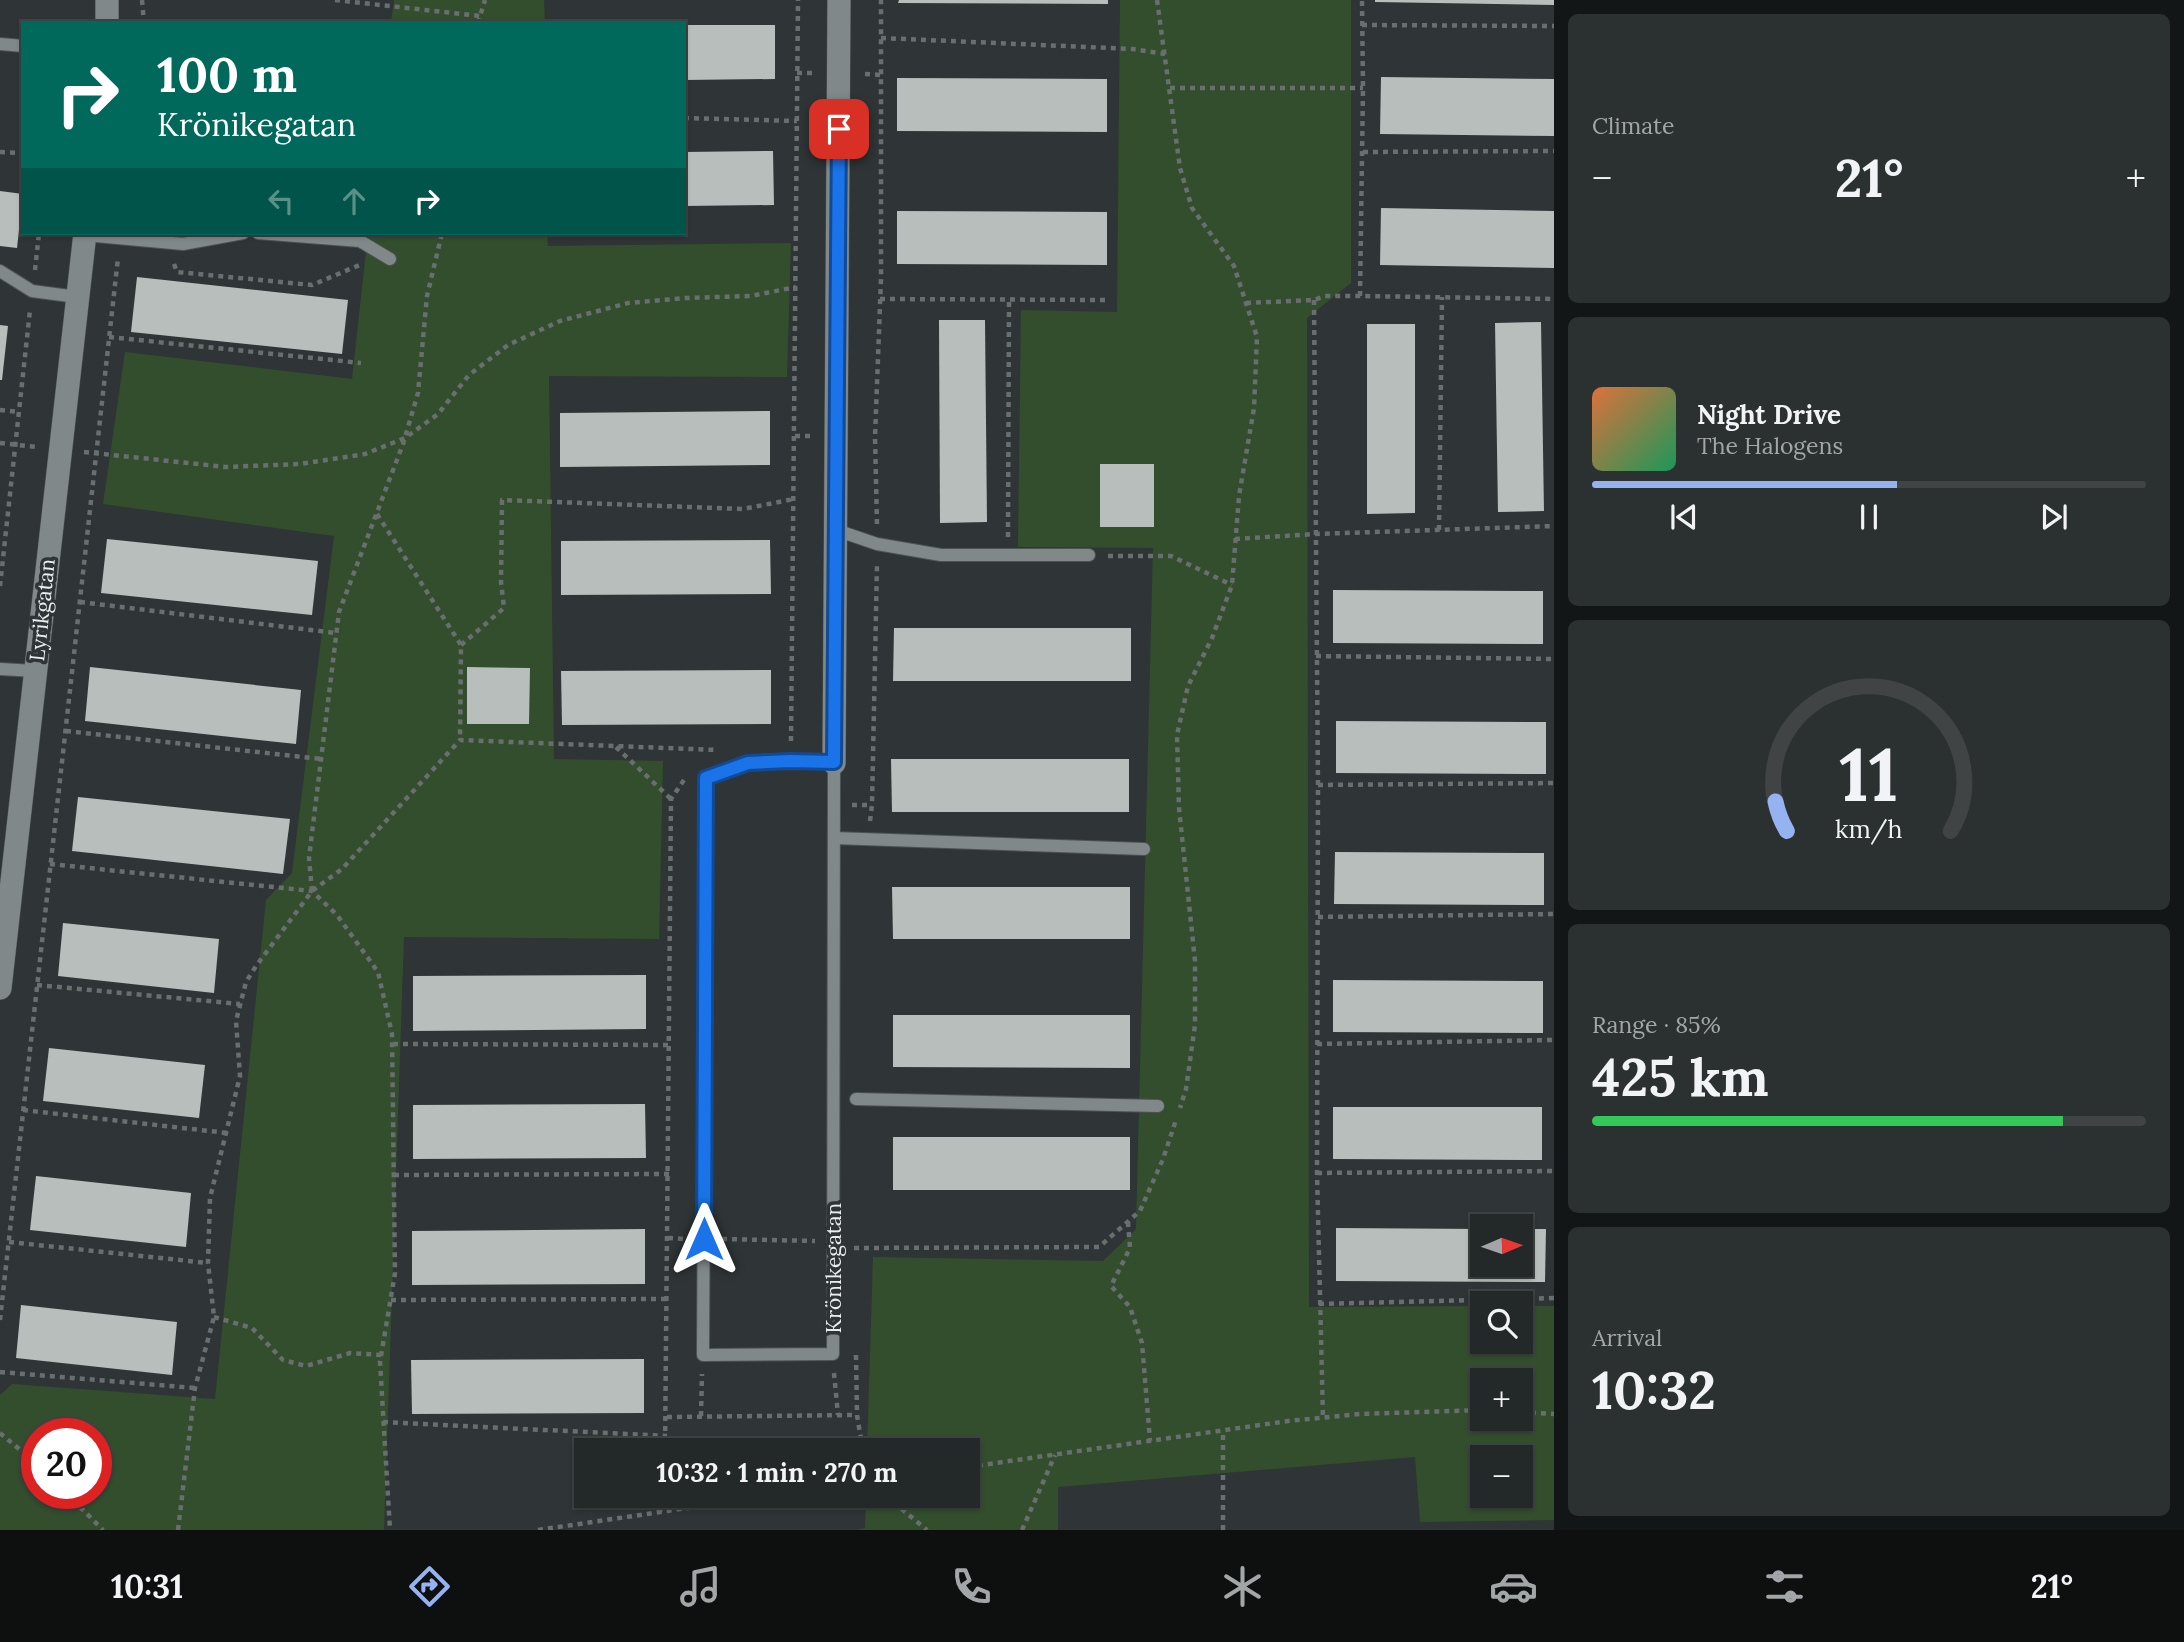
<!DOCTYPE html>
<meta charset="utf-8">
<style>
body{margin:0;font-family:Lora,serif;background:#2b3030;color:#f1f3f6;height:100vh;display:flex;flex-direction:column;font-size:26px;white-space:nowrap}
*{box-sizing:border-box;margin:0}
p{font-size:23px;color:#a3a6a8}
.icon{flex:none;width:38px;height:38px;fill:none;stroke:currentColor;stroke-width:2;stroke-linecap:round;stroke-linejoin:round}
.map{position:relative;flex:1;overflow:hidden}
.details{display:flex;flex-direction:column;gap:14px;padding:14px;background:#131616;width:630px}
.details>*{flex:none}
.guide{position:absolute;left:21px;top:21px;width:665px;height:214px;border-radius:0px;box-shadow:0 2px 5px #0004,0 0 0 2px #404445;background:#00695c;color:#fff;overflow:hidden}
.needle{width:46px;rotate:88deg}
.controls{position:absolute;left:1470px;top:1214px;display:grid;gap:14px}
.controls a{display:grid;place-items:center;width:63px;height:63px;border-radius:0px;background:#232828;box-shadow:0 2px 5px #0004,0 0 0 2px #404445;font-size:35px}
.speed{position:absolute;left:21px;top:1418px;display:flex;gap:14px;font-size:35px;font-weight:700;text-align:center}
.speed>*{display:grid;place-content:center;width:91px;height:91px;border-radius:50%;background:#232828;box-shadow:0 2px 5px #0004,0 0 0 2px #404445;line-height:1}
.speed .limit{border:10px solid #d22;background:#fff;color:#111}
.pin{position:absolute;display:grid;place-items:center;width:60px;height:60px;color:#fff;margin:-30px;border-radius:14px;box-shadow:0 4px 10px #0006}
.me{position:absolute;width:77px;margin:-38px;rotate:0deg;stroke-linejoin:round;filter:drop-shadow(0 0 5px #0008)}
.turn{display:flex;align-items:center;gap:24px;height:147px;padding:0 21px;font-size:32px}
.turn .icon{width:91px;height:91px;stroke-width:2.5}
.turn b{display:block;font-size:49px;line-height:60px}
.lanes{display:flex;align-items:center;height:66px;padding:0 21px;background:#0003;justify-content:center;gap:35px;direction:ltr}
.lanes .off{opacity:.35}
.big{font-size:52px;font-weight:700;line-height:1.1}
.details .card{flex:1;display:flex;flex-direction:column;justify-content:center;gap:10px;min-width:0;padding:0 24px;border-radius:10px;background:#2b3030}
.details .dial{align-items:center;gap:0}
.dial svg{height:182px;overflow:visible;fill:none;stroke:#404445;stroke-width:7;stroke-linecap:round;text-anchor:middle}
.dial text{fill:#f1f3f6;stroke:none}
.song{display:flex;align-items:center;gap:21px}
.cover{width:84px;height:84px;border-radius:10px;background:linear-gradient(135deg,hsl(20 70% 55%),hsl(150 70% 35%))}
.played{height:7px;border-radius:4px;background:linear-gradient(90deg,#95b2f1 55%,#404445 55%)}
.keys{display:flex;justify-content:space-around;direction:ltr}
.heat{display:flex;justify-content:space-between;align-items:center;font-size:38px;direction:ltr}
.charge{height:10px;border-radius:5px;background:linear-gradient(90deg,#34c759 85%,#404445 0)}
.trip{position:absolute;left:574px;top:1438px;width:406px;height:70px;border-radius:0px;background:#232828;box-shadow:0 2px 5px #0004,0 0 0 2px #404445;font-weight:700;line-height:70px;text-align:center}
.menu{display:flex;height:112px;justify-content:space-around;align-items:center;background:#0e1010;color:#a3a6a8}
.menu .icon{width:49px;height:49px}
.menu .on{color:#95b2f1}
.menu b{font-size:32px;color:#f1f3f6}
main{display:flex;flex:1;min-height:0}
.map>svg:first-child{display:block}
.green{fill:#324e2d;fill-rule:evenodd}
.building{fill:#b7bebb}
.lines{fill:none;stroke-linecap:round;stroke-linejoin:round}
.lane-casing{stroke:#4e5354;stroke-width:14}
.street-casing{stroke:#4e5354;stroke-width:24}
.path{stroke:#696e6f;stroke-width:4.5;stroke-dasharray:5 5;stroke-linecap:butt}
.lane{stroke:#818889;stroke-width:12}
.street{stroke:#818889;stroke-width:23}
.route-casing{stroke:#114b97;stroke-width:18}
.route{stroke:#1a73e8;stroke-width:12}
.labels{text-anchor:middle;dominant-baseline:central;stroke-width:7;stroke-linejoin:round;paint-order:stroke}
.street-label{font-size:21px;fill:#eaedee;stroke:#2f3536}
</style>
<main>
<div class="map">
<svg width="1554" height="1530" viewBox="0 0 1554 1530">
<rect width="100%" height="100%" fill="#2f3536"/>
<g class="green">
<path d="M394 0H544L545 23H391Z"/>
<path d="M1120 0H1351V283L1307 318 1309 1307 1482 1306V1342H1521V1306H1554V1520L1420 1522 1415 1457 1058 1487V1530H856L865 1528 866 1496H968V1451H867L873 1257 1103 1261 1136 1229 1153 548 1018 547 1021 310 1117 312ZM1482 1381H1521V1419H1482ZM1482 1458H1521V1496H1482Z"/>
<path d="M368 233H547L548 246 791 243 787 377 549 376 554 759 663 761 659 939 404 937 384 1530H0V1395L12 1384 215 1399 266 900 292 873 334 536 103 504 125 352 352 379ZM37 1433H96V1493H37Z"/>
</g>
<g class="building">
<path d="M899 0H1108V4L898 3Z"/>
<path d="M1375 0H1554V5L1375 2Z"/>
<path d="M684 25H775V79L684 80Z"/>
<path d="M1381 77 1554 79V136L1380 134Z"/>
<path d="M897 78 1107 79V132L897 131Z"/>
<path d="M773 151 774 205 684 206V152Z"/>
<path d="M0 191 23 194 17 248 0 246Z"/>
<path d="M1381 208 1554 211V268L1380 265Z"/>
<path d="M897 211 1107 212V265L897 264Z"/>
<path d="M137 277 348 300 342 354 131 332Z"/>
<path d="M939 320H985L987 522 940 523Z"/>
<path d="M1541 322 1544 511 1498 512 1495 323Z"/>
<path d="M1367 324H1415V513L1367 514Z"/>
<path d="M0 325 8 326 2 380H0Z"/>
<path d="M770 411V465L560 467V413Z"/>
<rect x="1100" y="464" width="54" height="63"/>
<path d="M107 539 318 561 312 615 101 593Z"/>
<path d="M770 540 771 594 561 595V541Z"/>
<path d="M1333 590 1543 591V644L1333 643Z"/>
<path d="M894 628H1131V681H893Z"/>
<path d="M90 667 301 690 296 744 85 721Z"/>
<path d="M467 667 530 668 529 724H467Z"/>
<path d="M771 670V724L562 725 561 671Z"/>
<path d="M1336 721 1546 722V774L1336 773Z"/>
<path d="M891 759H1129V812H892Z"/>
<path d="M78 797 290 819 283 874 72 851Z"/>
<path d="M1335 852 1544 853V905L1334 904Z"/>
<path d="M892 887H1130V939H893Z"/>
<path d="M63 923 219 939 214 993 58 976Z"/>
<path d="M646 975V1029L413 1031V976Z"/>
<path d="M1333 980 1543 981V1033L1333 1032Z"/>
<path d="M893 1015H1130V1068L893 1067Z"/>
<path d="M49 1048 205 1065 199 1118 43 1101Z"/>
<path d="M645 1104 646 1158 413 1159V1105Z"/>
<path d="M1333 1107H1542V1160L1333 1159Z"/>
<rect x="893" y="1137" width="237" height="53"/>
<path d="M36 1176 191 1193 186 1247 30 1230Z"/>
<path d="M1336 1228 1482 1229V1265H1521V1229H1546L1545 1282 1336 1281Z"/>
<path d="M645 1229V1284L412 1285V1231Z"/>
<path d="M21 1305 177 1322 172 1375 16 1358Z"/>
<path d="M644 1359V1413L412 1414 411 1360Z"/>
</g>
<g class="lines">
<defs>
<g id="lane">
<path d="M0 44 23 46"/>
<path d="M258 233 360 241 390 259"/>
<path d="M85 235 183 244 243 233"/>
<path d="M0 271 32 291 77 297"/>
<path d="M836 530 877 544 941 555H1089"/>
<path d="M0 669 35 671"/>
<path d="M791 761 834 763 833 1354 703 1355 706 778 748 763Z"/>
<path d="M834 838 1144 849"/>
<path d="M856 1099 1158 1106"/>
</g>
<g id="street">
<path d="M107 23V0"/>
<path d="M834 763 839 0"/>
<path d="M0 988 85 233"/>
</g>
</defs>
<use href="#lane" class="lane-casing"/>
<use href="#street" class="street-casing"/>
<g class="path">
<path d="M142 0 144 23"/>
<path d="M335 0 480 16"/>
<path d="M1157 0 1180 168 1192 208 1234 266 1257 337 1254 408 1239 496 1232 585 1212 638 1188 686 1177 735 1179 808 1195 961V1025L1186 1089 1180 1108"/>
<path d="M478 23 485 0"/>
<path d="M1362 25 1554 26"/>
<path d="M881 38 1133 49 1165 54"/>
<path d="M797 73H814"/>
<path d="M865 74 882 75"/>
<path d="M1170 88H1363"/>
<path d="M684 118 797 121"/>
<path d="M0 152 23 153"/>
<path d="M1363 152 1554 151"/>
<path d="M174 264 177 272 312 285 362 264"/>
<path d="M35 270 39 233"/>
<path d="M1360 296 1363 88 1362 0"/>
<path d="M880 299 1107 300"/>
<path d="M1314 300 1318 785 1317 1173 1323 1418"/>
<path d="M1246 303 1314 300 1325 296H1360L1554 299"/>
<path d="M109 337 361 363"/>
<path d="M0 410 19 412"/>
<path d="M795 436H812"/>
<path d="M0 443 37 447"/>
<path d="M84 452 226 467 300 464 365 454 405 438 438 414 469 375 508 345 560 321 628 303 686 298 751 296 796 287"/>
<path d="M377 514 461 645 460 740"/>
<path d="M877 524 875 437 881 279V0"/>
<path d="M1439 530 1442 297"/>
<path d="M1008 537 1009 300"/>
<path d="M1235 539 1315 534 1554 526"/>
<path d="M1108 556H1171L1232 585"/>
<path d="M0 586 30 310"/>
<path d="M80 602 336 633"/>
<path d="M461 645 504 608 501 582 502 500 743 509 794 499"/>
<path d="M1316 656 1554 659"/>
<path d="M66 731 321 759"/>
<path d="M791 741 798 0"/>
<path d="M616 747 671 799"/>
<path d="M1318 785 1554 783"/>
<path d="M852 805H872"/>
<path d="M870 821 872 805 877 564"/>
<path d="M50 864 312 891 337 915 378 972 392 1034 395 1273 380 1362 390 1530"/>
<path d="M312 891 309 858 339 612 403 444 418 393 427 296 442 233"/>
<path d="M1318 917 1554 914"/>
<path d="M37 985 240 1004"/>
<path d="M393 1044 669 1045"/>
<path d="M1317 1044 1554 1040"/>
<path d="M23 1110 227 1133"/>
<path d="M1317 1173 1554 1171"/>
<path d="M394 1175 669 1174"/>
<path d="M1128 1222 1130 1248 1111 1286 1130 1307 1142 1343 1150 1441"/>
<path d="M668 1238 685 1239"/>
<path d="M722 1239 815 1241"/>
<path d="M9 1242 208 1263"/>
<path d="M854 1248 1099 1247 1140 1211 1163 1159 1176 1120"/>
<path d="M391 1300 667 1299"/>
<path d="M1319 1304 1554 1298"/>
<path d="M214 1317 252 1328 283 1360 306 1366 350 1353 382 1355"/>
<path d="M0 1320 118 258"/>
<path d="M856 1355 857 1415 863 1451"/>
<path d="M0 1372 195 1388"/>
<path d="M834 1373 838 1415"/>
<path d="M1521 1412 1554 1414"/>
<path d="M701 1416 702 1374"/>
<path d="M667 1417 857 1415"/>
<path d="M383 1422 667 1436"/>
<path d="M0 1433 37 1464"/>
<path d="M665 1451 671 799 684 780"/>
<path d="M968 1467 1288 1421 1360 1414 1482 1410"/>
<path d="M66 1493 103 1530"/>
<path d="M886 1496 927 1530"/>
<path d="M660 1512 661 1496"/>
<path d="M178 1530 195 1388 214 1317 208 1263 210 1198 240 1076 236 1021 246 982 256 966 312 891 342 869 460 740 717 750"/>
<path d="M538 1530 769 1496"/>
<path d="M1022 1530 1055 1455"/>
<path d="M1223 1530V1430"/>
</g>
<use href="#lane" class="lane"/>
<use href="#street" class="street"/>
</g>
<g class="lines">
<defs>
<path id="route" d="M704 1239 706 778 748 763 790 761 834 762 839 129"/>
</defs>
<use href="#route" class="route-casing"/>
<use href="#route" class="route"/>
</g>
<g class="labels">
<g class="street-label">
<text transform="translate(42 610) rotate(-84)">Lyrikgatan</text>
<text transform="translate(833 1268) rotate(-90)">Krönikegatan</text>
</g>
</g>
</svg>
<div class="controls">
<a><svg class="needle" viewBox="-14 -14 28 28"><path d="M0-13l5 13h-10z" fill="#e53935"/><path d="M0 13l5-13h-10z" fill="#a3a6a8"/></svg></a>
<a><svg class="icon" aria-label="search" viewBox="0 0 24 24"><circle cx="10" cy="10" r="6"/><path d="M15 15l6 6"/></svg></a>
<a>+</a>
<a>−</a>
</div>
<div class="speed"><div class="limit">20</div></div>
<div class="pin" style="left:839px;top:129px;background:#d93025"><svg class="icon" aria-label="arrive" viewBox="0 0 24 24"><path d="M6 21V4h12l-3 4 3 4H6"/></svg></div>
<svg class="me" style="left:704px;top:1239px" viewBox="-20 -20 40 40"><path d="M0-17L14 15 0 8-14 15z" fill="#1a73e8" stroke="#fff" stroke-width="4"/></svg>
<div class="trip">10:32 · 1 min · 270 m</div>
<div class="guide">
<div class="turn"><svg class="icon" aria-label="right" viewBox="0 0 24 24"><path d="M7 20v-9h11M14 6l5 5-5 5"/></svg><div><b>100 m</b>Krönikegatan</div></div>
<div class="lanes"><svg class="icon off" aria-label="left" viewBox="0 0 24 24"><path d="M17 20v-9H6M10 6l-5 5 5 5"/></svg><svg class="icon off" aria-label="ahead" viewBox="0 0 24 24"><path d="M12 20V5M6 11l6-6 6 6"/></svg><svg class="icon" aria-label="right" viewBox="0 0 24 24"><path d="M7 20v-9h11M14 6l5 5-5 5"/></svg></div>
</div>
</div>
<section class="details">
<div class="card"><p>Climate</p>
<div class="heat"><a>−</a><b class="big">21°</b><a>+</a></div>
</div>
<div class="card">
<div class="song"><i class="cover"></i><div><b>Night Drive</b><p>The Halogens</p></div></div>
<div class="played"></div>
<div class="keys"><svg class="icon" aria-label="previous" viewBox="0 0 24 24"><path d="M18 5L8 12l10 7zM5 5v14"/></svg><svg class="icon" aria-label="pause" viewBox="0 0 24 24"><path d="M8 5v14M16 5v14"/></svg><svg class="icon" aria-label="next" viewBox="0 0 24 24"><path d="M6 5l10 7-10 7zM19 5v14"/></svg></div>
</div>
<div class="card dial"><svg viewBox="0 0 100 80">
<path d="M14 69A42 42 0 1 1 86 69"/>
<path d="M14 69A42 42 0 0 1 9 56" stroke="#95b2f1"/>
<text x="50" y="56" font-size="32" font-weight="700">11</text>
<text x="50" y="72" font-size="11">km/h</text>
</svg></div>
<div class="card"><p>Range · 85%</p><b class="big">425 km</b><div class="charge"></div></div>
<div class="card"><p>Arrival</p><b class="big">10:32</b></div>
</section>
</main>
<nav class="menu">
<b>10:31</b>
<svg class="icon on" aria-label="directions" viewBox="0 0 24 24"><path d="M12 3l9 9-9 9-9-9zM9 14v-3h6M13 9l2 2-2 2"/></svg>
<svg class="icon" aria-label="music" viewBox="0 0 24 24"><path d="M9 18V5l10-2v13"/><circle cx="6" cy="18" r="3"/><circle cx="16" cy="16" r="3"/></svg>
<svg class="icon" aria-label="phone" viewBox="0 0 24 24"><path d="M5 4h4l2 5-3 2q2 4 5 5l2-3 5 2v4C11 20 4 13 5 4z"/></svg>
<svg class="icon" aria-label="climate" viewBox="0 0 24 24"><path d="M12 3v18M4 7l16 10M4 17L20 7"/></svg>
<svg class="icon" aria-label="car" viewBox="0 0 24 24"><path d="M5 17H2v-5l4-1 3-4h7l3 4 3 1v5h-3M9 17h6M6 11h13"/><circle cx="7" cy="17" r="2"/><circle cx="17" cy="17" r="2"/></svg>
<svg class="icon" aria-label="filters" viewBox="0 0 24 24"><path d="M4 7h16M4 17h16"/><circle cx="9" cy="7" r="2"/><circle cx="15" cy="17" r="2"/></svg>
<b>21°</b>
</nav>
